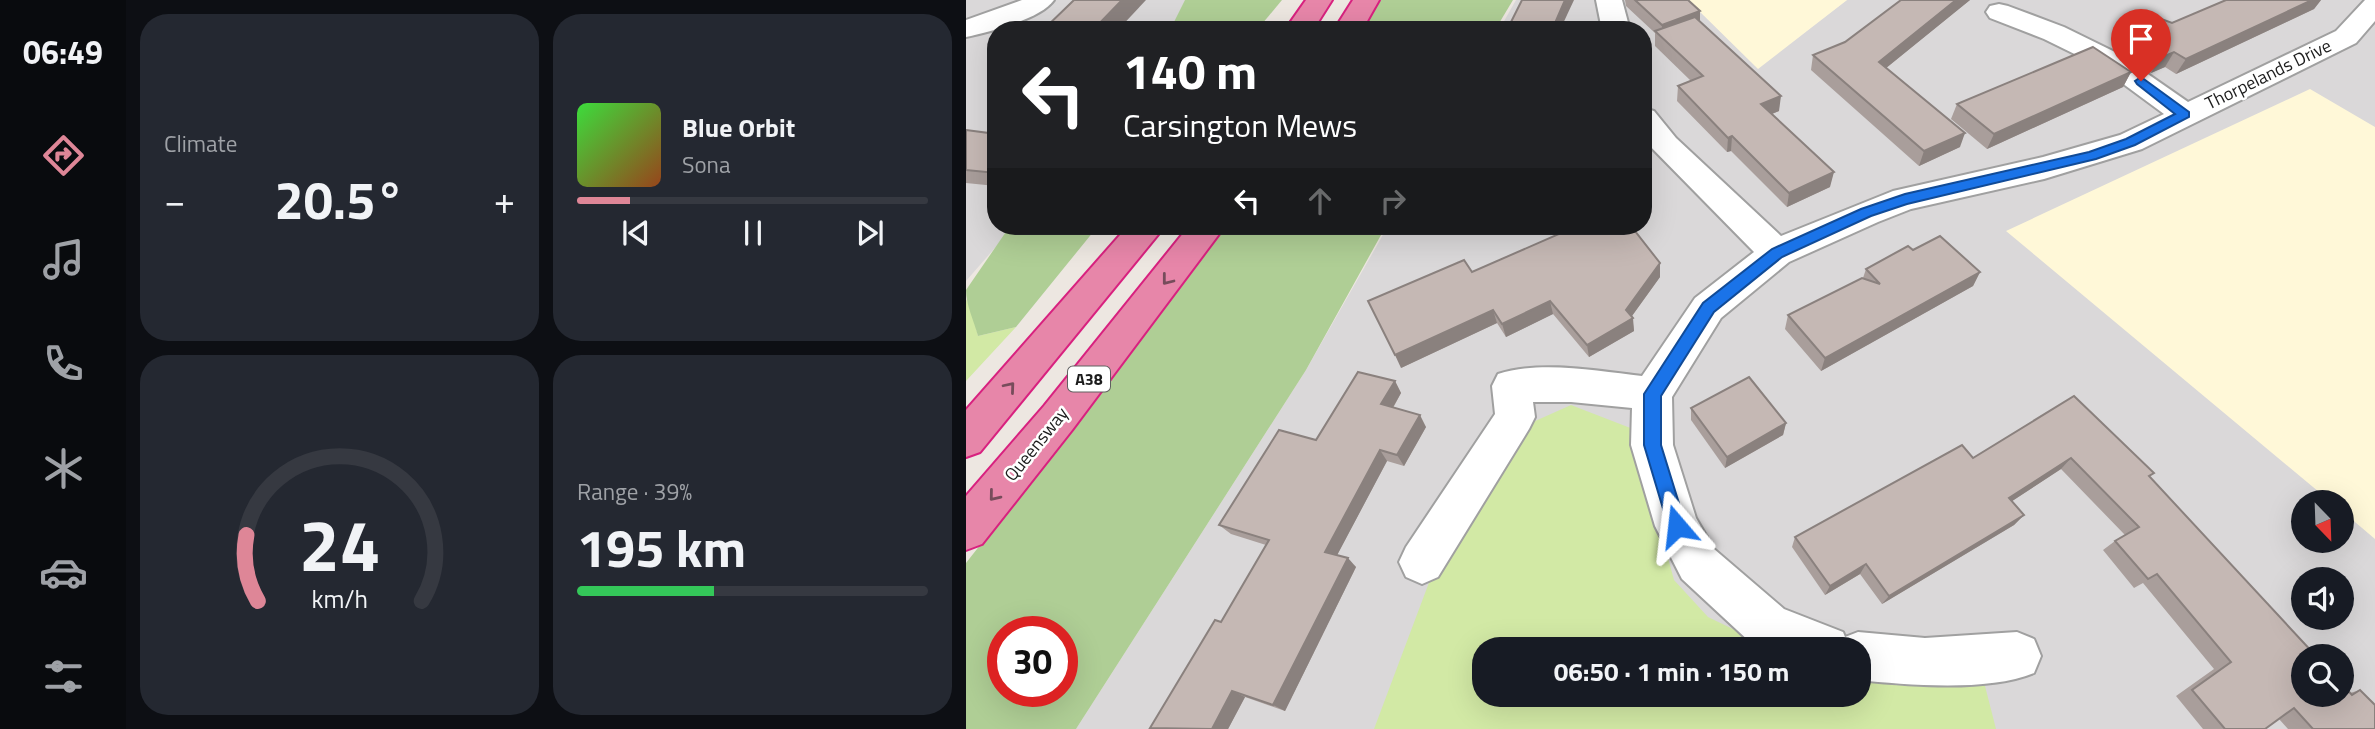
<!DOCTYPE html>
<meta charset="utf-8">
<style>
body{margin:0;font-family:"Titillium Web",sans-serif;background:#242831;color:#f1f3f6;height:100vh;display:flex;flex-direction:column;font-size:26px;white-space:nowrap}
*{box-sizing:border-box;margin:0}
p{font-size:23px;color:#9ea1a6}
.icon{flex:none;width:38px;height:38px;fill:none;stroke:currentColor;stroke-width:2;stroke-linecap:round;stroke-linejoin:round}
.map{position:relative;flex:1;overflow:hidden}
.side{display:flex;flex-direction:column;gap:14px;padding:14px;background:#0d0f14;width:840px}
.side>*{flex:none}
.hud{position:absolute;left:21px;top:21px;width:665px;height:214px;border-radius:28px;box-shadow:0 7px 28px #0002;background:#202124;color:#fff;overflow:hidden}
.needle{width:46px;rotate:157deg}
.tools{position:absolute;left:1325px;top:490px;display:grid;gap:14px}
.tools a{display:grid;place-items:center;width:63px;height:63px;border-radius:50%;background:#171b24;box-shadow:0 7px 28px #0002;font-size:35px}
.speed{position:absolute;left:21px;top:616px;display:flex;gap:14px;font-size:35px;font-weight:700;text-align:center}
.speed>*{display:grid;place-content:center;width:91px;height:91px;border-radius:50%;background:#171b24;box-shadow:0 7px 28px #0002;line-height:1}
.speed .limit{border:10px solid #d22;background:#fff;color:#111}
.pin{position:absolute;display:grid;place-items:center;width:60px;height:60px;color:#fff;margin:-72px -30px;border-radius:50% 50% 50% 0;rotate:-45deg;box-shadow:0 0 7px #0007}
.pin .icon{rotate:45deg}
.me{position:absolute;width:77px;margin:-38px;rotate:343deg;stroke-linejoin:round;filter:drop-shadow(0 0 5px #0008)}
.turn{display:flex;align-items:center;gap:24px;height:147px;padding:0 21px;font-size:32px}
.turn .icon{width:91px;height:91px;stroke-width:2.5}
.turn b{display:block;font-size:49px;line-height:60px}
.lanes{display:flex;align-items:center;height:66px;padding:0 21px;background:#0003;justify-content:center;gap:35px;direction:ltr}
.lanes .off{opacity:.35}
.big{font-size:52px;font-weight:700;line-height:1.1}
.side .card{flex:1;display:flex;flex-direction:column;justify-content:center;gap:10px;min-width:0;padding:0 24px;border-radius:28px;background:#242831}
.side .dial{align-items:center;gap:0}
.dial svg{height:182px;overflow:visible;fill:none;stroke:#363941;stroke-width:7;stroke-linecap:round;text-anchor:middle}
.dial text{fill:#f1f3f6;stroke:none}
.song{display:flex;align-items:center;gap:21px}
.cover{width:84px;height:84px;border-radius:10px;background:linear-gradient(135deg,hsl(120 70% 55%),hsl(20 70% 35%))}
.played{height:7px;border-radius:4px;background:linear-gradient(90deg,#de8697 15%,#363941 15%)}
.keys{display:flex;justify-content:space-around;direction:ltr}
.heat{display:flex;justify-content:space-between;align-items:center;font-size:38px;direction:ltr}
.charge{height:10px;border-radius:5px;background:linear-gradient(90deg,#34c759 39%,#363941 0)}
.side .tiles{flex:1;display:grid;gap:14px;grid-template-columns:repeat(2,1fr)}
.trip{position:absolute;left:506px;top:637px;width:399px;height:70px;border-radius:28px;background:#171b24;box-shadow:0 7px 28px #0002;font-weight:700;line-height:70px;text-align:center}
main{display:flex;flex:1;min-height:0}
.tabs{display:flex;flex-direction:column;width:126px;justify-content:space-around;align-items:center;background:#090b0e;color:#9ea1a6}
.tabs .icon{width:49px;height:49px}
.tabs .active{color:#de8697}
.tabs b{font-size:32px;color:#f1f3f6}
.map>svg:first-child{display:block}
.residential{fill:#dad8d9;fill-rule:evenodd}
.education{fill:#fff8d8}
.grass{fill:#d2e9a5}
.forest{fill:#afce95;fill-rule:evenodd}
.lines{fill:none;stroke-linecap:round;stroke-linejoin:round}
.minor-casing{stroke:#a0a0a0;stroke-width:4}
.highway-casing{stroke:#d8217f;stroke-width:4}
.minor{fill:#fff;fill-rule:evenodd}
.highway{fill:#e786a9;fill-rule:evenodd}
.wall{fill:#a99e9b}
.shaded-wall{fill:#8a817e}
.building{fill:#c5b8b4;stroke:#8a817e;stroke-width:2}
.oneway{stroke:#774c5b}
.route{fill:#1a73e8;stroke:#114b97;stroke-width:2}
.labels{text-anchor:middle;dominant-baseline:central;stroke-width:5;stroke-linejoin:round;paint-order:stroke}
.shield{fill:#fff;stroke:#606060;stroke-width:2}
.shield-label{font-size:16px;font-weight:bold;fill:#1c1c1c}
.street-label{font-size:18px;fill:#1c1c1c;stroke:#fff}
</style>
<main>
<nav class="tabs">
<b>06:49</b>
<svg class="icon active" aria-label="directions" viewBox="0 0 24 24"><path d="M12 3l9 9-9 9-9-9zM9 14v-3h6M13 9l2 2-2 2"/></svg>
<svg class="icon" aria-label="music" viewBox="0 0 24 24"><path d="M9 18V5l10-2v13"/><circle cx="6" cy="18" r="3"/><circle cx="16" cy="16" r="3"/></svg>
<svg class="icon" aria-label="phone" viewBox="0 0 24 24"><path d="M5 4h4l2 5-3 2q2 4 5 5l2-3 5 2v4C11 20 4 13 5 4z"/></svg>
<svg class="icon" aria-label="climate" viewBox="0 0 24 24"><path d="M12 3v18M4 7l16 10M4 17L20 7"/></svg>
<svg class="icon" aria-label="car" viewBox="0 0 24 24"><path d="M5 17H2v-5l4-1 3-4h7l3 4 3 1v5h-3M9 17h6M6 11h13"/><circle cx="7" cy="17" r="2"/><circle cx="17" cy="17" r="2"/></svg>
<svg class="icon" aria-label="filters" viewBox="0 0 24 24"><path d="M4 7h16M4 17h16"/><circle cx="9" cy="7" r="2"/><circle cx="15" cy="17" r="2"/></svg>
</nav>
<section class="side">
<div class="tiles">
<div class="card"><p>Climate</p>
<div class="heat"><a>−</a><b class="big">20.5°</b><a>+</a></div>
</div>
<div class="card">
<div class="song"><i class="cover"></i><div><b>Blue Orbit</b><p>Sona</p></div></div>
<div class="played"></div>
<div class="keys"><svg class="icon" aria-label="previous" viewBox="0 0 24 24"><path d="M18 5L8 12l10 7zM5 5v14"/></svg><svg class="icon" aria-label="pause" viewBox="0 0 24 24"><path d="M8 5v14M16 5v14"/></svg><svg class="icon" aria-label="next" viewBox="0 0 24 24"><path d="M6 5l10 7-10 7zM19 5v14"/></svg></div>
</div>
<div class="card dial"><svg viewBox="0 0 100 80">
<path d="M14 69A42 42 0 1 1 86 69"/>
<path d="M14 69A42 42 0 0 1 9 40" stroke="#de8697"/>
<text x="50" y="56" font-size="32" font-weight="700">24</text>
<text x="50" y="72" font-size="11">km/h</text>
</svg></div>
<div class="card"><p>Range · 39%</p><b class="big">195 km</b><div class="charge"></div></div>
</div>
</section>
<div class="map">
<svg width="1409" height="729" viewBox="0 0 1409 729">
<rect width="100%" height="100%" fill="#ede7e1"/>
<g class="residential">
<path d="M0 0H232L209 30H30V226H48L0 281Z"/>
<path d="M550 0H722L792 68 881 0H1409V729H110L340 370 422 226H677V30H533ZM1337 502H1376V541H1337ZM1337 579H1376V618H1337ZM518 649H892V695H518ZM1337 656H1376V695H1337Z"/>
</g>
<g class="education">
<path d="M722 0H881L792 69Z"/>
<path d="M1344 89 1409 127V539L1376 511V502H1365L1040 231Z"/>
</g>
<g class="grass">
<path d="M0 299 6 311 12 336 50 327 0 381Z"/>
<path d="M605 405 667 429 708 580 742 617 808 649H518V695H892L893 680 1018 682 1030 729H408L476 548 551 429Z"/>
</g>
<g class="forest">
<path d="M219 0H316L291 30H204Z"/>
<path d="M415 0H547L529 30H394Z"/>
<path d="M44 226H132L50 327 12 336C8 321 0 305 0 290Z"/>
<path d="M257 226H420L340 370 110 729H0V563L157 363ZM37 632H96V691H37Z"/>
</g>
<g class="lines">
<defs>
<g id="minor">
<path d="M56 0H88C75 19 23 32 0 37V20Z"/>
<path d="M630 0H656L664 30H636Z"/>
<path d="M1399 0H1409V21L1390 43 1176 149 1078 179 945 209 912 222 823 262 755 318 706 397 707 445 730 518 748 549 818 609 877 632 879 637 892 632 959 638 1051 632 1068 639 1075 656 1068 673C1022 692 942 685 892 680V649H801L785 643 716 579 689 526 665 445 666 408 605 402H567L569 417 563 429 472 577 456 584 440 577 433 562 440 547 529 414 526 386 532 374C574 360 633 371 676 376L729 298 788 252 677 139V108L688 111 710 138 815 236 927 191 1077 157 1154 135 1198 114 1133 66 1078 39 1024 18 1020 12 1024 6 1033 4 1042 6 1098 27 1153 54 1222 102 1370 31Z"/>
</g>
<g id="highway">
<path d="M340 0H366L347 30H319Z"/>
<path d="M387 0H413L396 30H368Z"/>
<path d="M162 226H199L14 452 0 457V410Z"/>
<path d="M223 226H259L106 430 16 544 0 550V496L78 406Z"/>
</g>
</defs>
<use href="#minor" class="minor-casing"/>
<use href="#highway" class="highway-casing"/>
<use href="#minor" class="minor"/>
<use href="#highway" class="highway"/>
</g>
<g class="wall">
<path d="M659 0H722L734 22 813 111 806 114 864 187 821 207 765 151 761 152 711 101 712 86 725 81 689 46V33L660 6Z"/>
<path d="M935 0H1004L920 68 994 147 953 166 845 70 847 55 879 42Z"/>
<path d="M1260 0H1355L1348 9 1210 74 1199 67 1185 73 1149 49 1157 34 1206 23Z"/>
<path d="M1165 72 1157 87 1021 149 985 119 991 104Z"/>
<path d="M0 130 30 134V186L0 183Z"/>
<path d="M577 226H665L694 263V277L666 316 668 331 623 357 587 314 540 337 531 323 435 368 506 272 596 233Z"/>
<path d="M947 250 1014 272 1007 286 855 371 819 329 822 315 897 278 900 269Z"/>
<path d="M429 381 435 393 427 408 460 427 438 466 421 461 371 555 390 567 319 711 279 697 262 729 255 622 300 545 265 534 253 525Z"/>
<path d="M1108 396 1188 473 1183 477 1384 693 1394 690 1409 729H1322L1313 719 1299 729H1237L1210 696 1248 669 1177 583 1168 588 1137 550 1149 541 1159 535 1095 469 1046 501 1058 515 1048 525 916 604 894 574 859 595 826 547 829 537 1007 458Z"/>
<path d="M725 408 820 423 817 435 759 468 725 420Z"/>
</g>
<g class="shaded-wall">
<path d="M156 0H180L152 30H127Z"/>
<path d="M599 0H608L594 30H586Z"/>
<path d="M990 0H1004L909 77 913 62Z"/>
<path d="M1346 0H1355L1348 9 1210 74 1220 59Z"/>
<path d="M734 11V26L696 38V25Z"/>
<path d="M1208 52 1199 67 1185 73 1194 58Z"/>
<path d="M1165 72 1157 87 1021 149 1028 134Z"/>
<path d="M815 96 813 111 793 119 795 104Z"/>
<path d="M999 133 994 147 953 166 958 151Z"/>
<path d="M766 136 765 151 761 152 762 138Z"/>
<path d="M868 172 864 187 821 207 823 193Z"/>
<path d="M694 263V277L663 320 667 318 668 331 623 357 621 345Z"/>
<path d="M1014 272 1007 286 855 371 859 358Z"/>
<path d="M584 301 587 314 540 337 536 324Z"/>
<path d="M527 310 531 323 435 368 429 355Z"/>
<path d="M429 381 435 393 422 416 415 404Z"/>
<path d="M454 415 460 427 438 466 431 455Z"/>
<path d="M820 423 817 435 759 468 761 457Z"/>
<path d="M414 450 421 461 368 561 359 552Z"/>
<path d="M1105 458 1095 469 1034 509 1043 498Z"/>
<path d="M1058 515 1048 525 916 604 923 596Z"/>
<path d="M382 558 390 567 319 711 307 705Z"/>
<path d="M900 564 894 574 859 595 864 586Z"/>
<path d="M266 691 279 697 262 729H246Z"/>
</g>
<g class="building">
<path d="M108 0H156L127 30H77Z"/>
<path d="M556 0H599L586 30H541Z"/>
<path d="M669 0H722L734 11 696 25Z"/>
<path d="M935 0H990L913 62 999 133 958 151 847 55 879 42Z"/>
<path d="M1260 0H1346L1220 59 1208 52 1194 58 1157 34 1193 18 1206 23Z"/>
<path d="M729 17 815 96 795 104 868 172 823 193 766 136 762 138 712 86 737 76 689 31Z"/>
<path d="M1127 47 1165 72 1028 134 991 104Z"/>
<path d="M0 130 30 134V173L0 170Z"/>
<path d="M611 226H665L694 263 660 310 667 318 621 345 584 301 536 324 527 310 429 355 402 301 498 260 506 272Z"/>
<path d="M974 236 1014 272 859 358 822 315 896 278 914 284 900 269 942 246 947 250Z"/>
<path d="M392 372 429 381 415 404 454 415 431 455 414 450 359 552 382 558 307 705 266 691 246 729 184 728 249 620 255 622 303 540 253 525 313 430 350 440Z"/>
<path d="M783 377 820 423 761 457 725 408Z"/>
<path d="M1108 396 1188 473 1183 476 1350 656H1337V695H1376V684L1386 695 1394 690 1409 705V729H1347L1328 708 1299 729H1259L1226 690 1265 662 1191 574 1182 579 1149 541 1173 527 1105 458 1043 498 1058 515 923 596 900 564 864 586 829 537 996 445 1007 458Z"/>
</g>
<defs><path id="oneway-chevron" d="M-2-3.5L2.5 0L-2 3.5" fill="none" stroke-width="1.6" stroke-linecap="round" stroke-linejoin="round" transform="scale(1.75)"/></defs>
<g class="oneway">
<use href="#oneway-chevron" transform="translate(201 280) rotate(128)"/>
<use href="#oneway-chevron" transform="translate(44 387) rotate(-50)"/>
<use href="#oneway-chevron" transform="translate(28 496) rotate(129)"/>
</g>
<path class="route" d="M1175 77 1223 112V117L1169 145 1130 159 941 204 905 216 816 257 748 312 695 396V445L720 526 717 532 711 535 704 532 678 445V394L737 303 806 249 895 209 939 194 1123 152 1160 139 1209 114 1171 84 1169 81Z"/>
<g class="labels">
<rect class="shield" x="102" y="366.5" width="42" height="25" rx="5"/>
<g class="shield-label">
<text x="123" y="379">A38</text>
</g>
<g class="street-label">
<text transform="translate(1302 74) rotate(-26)">Thorpelands Drive</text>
<text transform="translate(70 444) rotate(-51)">Queensway</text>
</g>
</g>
</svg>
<div class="tools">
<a><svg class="needle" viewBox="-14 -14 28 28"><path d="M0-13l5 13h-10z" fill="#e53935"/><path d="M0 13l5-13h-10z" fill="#9ea1a6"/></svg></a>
<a><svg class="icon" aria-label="sound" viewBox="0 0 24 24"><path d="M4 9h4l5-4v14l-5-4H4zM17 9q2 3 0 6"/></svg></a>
<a><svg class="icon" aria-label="search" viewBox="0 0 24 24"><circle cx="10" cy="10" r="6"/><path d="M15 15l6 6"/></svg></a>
</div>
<div class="speed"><div class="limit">30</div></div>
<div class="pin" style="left:1175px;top:81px;background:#d93025"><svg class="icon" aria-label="arrive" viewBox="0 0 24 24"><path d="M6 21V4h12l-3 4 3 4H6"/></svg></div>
<svg class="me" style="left:711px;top:526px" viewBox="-20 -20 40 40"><path d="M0-17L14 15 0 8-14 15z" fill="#1a73e8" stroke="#fff" stroke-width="4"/></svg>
<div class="trip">06:50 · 1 min · 150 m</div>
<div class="hud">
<div class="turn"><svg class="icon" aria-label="left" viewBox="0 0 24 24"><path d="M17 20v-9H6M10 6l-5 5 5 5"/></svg><div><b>140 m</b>Carsington Mews</div></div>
<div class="lanes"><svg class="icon" aria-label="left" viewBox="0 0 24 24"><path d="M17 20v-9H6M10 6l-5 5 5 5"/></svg><svg class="icon off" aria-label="ahead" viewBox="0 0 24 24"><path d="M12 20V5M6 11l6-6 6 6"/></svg><svg class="icon off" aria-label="right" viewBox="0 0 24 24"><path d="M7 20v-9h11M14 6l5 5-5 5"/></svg></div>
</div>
</div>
</main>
